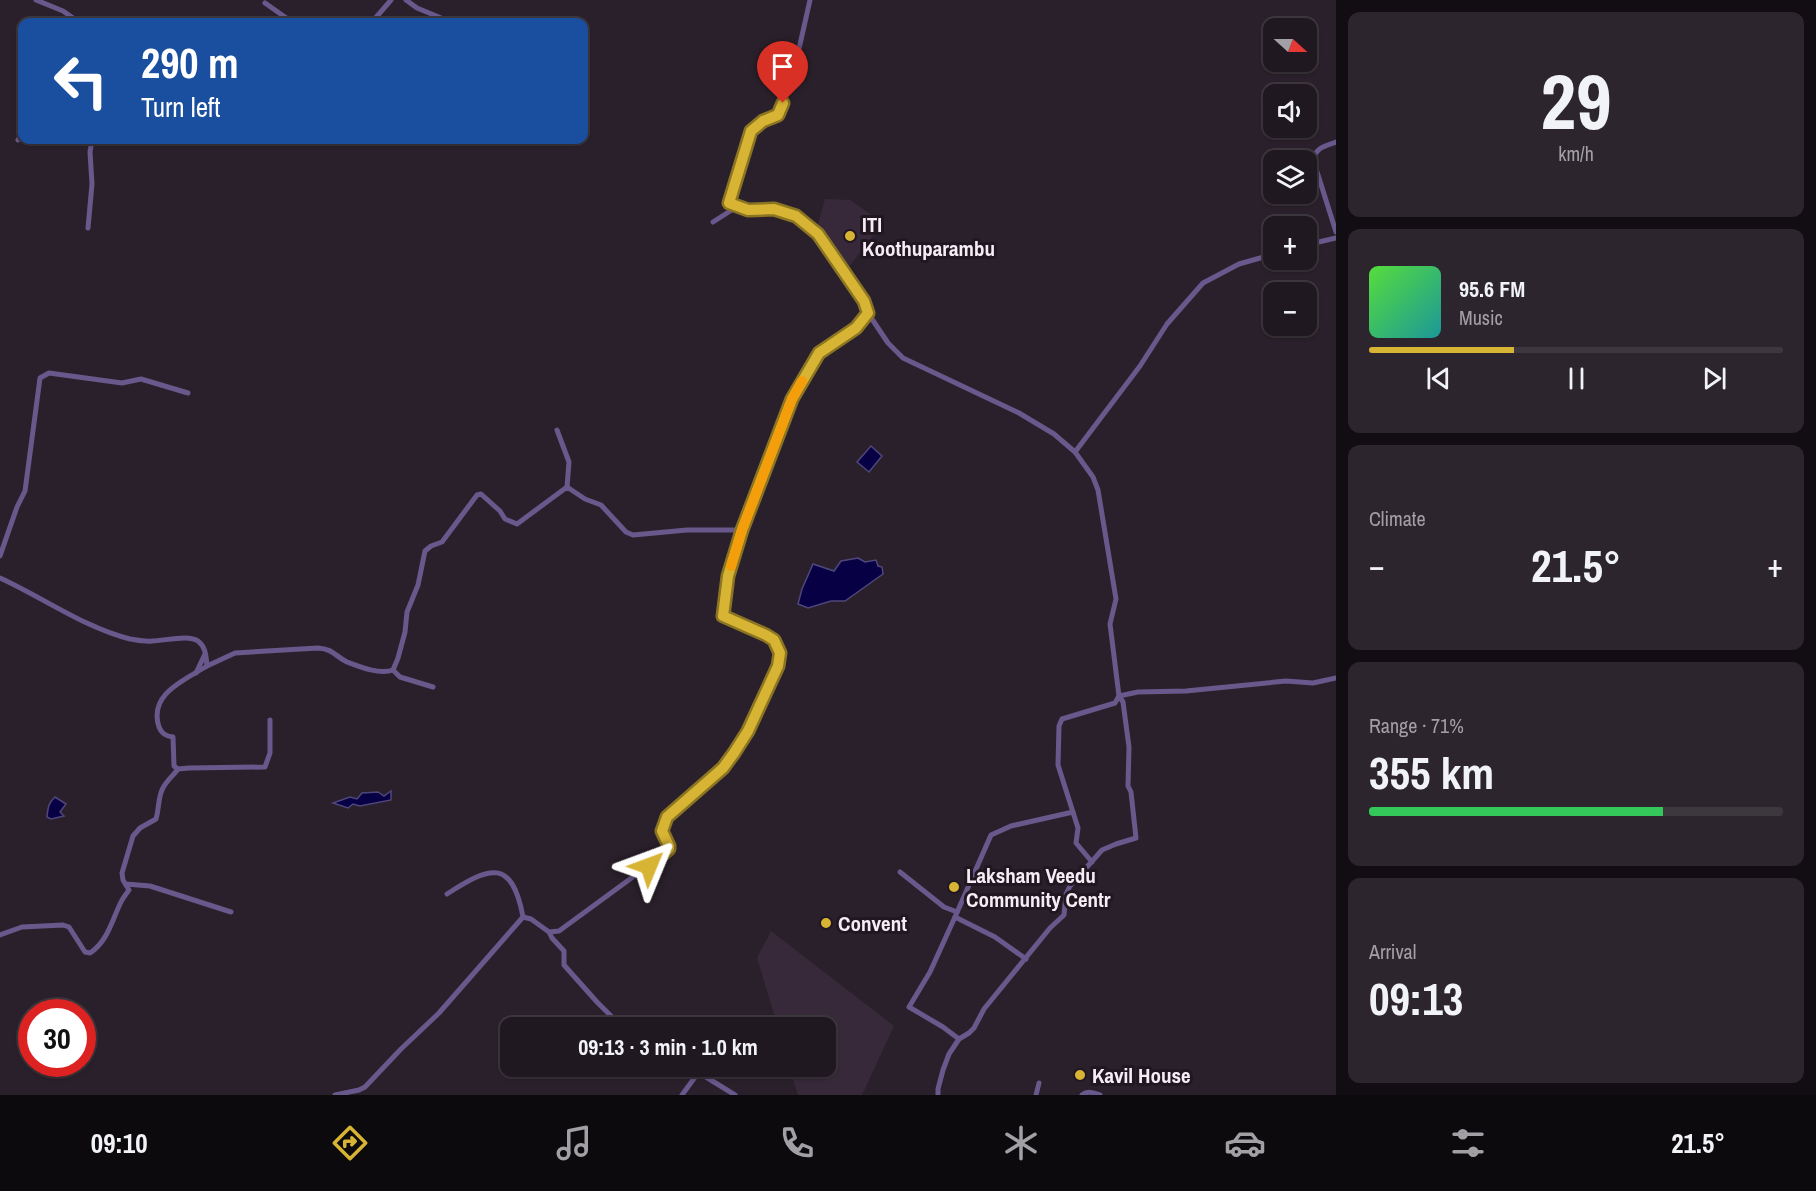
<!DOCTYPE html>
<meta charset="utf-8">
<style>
body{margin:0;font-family:"Archivo Narrow",sans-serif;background:#2d252d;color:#f1f3f6;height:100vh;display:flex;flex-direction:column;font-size:22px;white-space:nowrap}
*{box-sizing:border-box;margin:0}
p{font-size:20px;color:#a2a0a5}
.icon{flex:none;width:33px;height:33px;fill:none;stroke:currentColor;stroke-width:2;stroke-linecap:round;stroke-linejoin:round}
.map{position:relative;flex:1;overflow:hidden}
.drawer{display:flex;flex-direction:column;gap:12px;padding:12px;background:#120d12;width:480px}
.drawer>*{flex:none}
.banner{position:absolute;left:18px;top:18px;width:570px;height:126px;border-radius:12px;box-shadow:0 2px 4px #0004,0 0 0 2px #3d373e;background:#1a4fa0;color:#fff;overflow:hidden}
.needle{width:39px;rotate:111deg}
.tools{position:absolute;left:1263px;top:18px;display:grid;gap:12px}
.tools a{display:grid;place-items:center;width:54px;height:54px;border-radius:12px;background:#201820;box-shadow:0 2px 4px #0004,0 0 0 2px #3d373e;font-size:30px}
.speed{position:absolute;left:18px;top:999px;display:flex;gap:12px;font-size:30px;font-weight:700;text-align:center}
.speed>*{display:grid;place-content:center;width:78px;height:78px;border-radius:50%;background:#201820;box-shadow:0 2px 4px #0004,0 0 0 2px #3d373e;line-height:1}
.speed .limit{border:9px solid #d22;background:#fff;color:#111}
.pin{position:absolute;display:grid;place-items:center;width:51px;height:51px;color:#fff;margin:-62px -26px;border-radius:50% 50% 50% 0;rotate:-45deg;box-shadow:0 0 6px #0007}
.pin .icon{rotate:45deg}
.me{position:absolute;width:66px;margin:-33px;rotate:46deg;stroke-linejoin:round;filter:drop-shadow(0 0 4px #0008)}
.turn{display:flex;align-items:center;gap:21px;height:126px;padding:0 24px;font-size:27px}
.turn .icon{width:78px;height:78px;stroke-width:2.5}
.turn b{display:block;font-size:42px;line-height:51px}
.big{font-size:45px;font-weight:700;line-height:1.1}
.drawer .tile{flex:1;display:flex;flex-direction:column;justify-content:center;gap:9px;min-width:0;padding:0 21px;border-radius:12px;background:#2d252d}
.drawer .dial{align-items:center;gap:0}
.dial b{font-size:78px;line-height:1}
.song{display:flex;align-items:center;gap:18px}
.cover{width:72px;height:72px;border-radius:9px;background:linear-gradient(135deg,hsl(110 70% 55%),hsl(180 70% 35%))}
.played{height:6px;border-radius:3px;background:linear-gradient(90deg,#d8b434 35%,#3d373e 35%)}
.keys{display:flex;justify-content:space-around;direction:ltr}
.heat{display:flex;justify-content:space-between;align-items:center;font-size:33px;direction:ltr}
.charge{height:9px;border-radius:4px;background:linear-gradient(90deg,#34c759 71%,#3d373e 0)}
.trip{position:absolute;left:500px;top:1017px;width:336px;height:60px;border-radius:12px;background:#201820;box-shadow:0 2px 4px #0004,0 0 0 2px #3d373e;font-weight:700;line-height:60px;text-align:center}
.tab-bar{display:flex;height:96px;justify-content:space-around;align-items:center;background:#0d0a0d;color:#a2a0a5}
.tab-bar .icon{width:42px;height:42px}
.tab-bar .current{color:#d8b434}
.tab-bar b{font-size:27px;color:#f1f3f6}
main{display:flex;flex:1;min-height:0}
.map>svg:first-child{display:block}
.built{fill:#372939}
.water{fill:#080045;stroke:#4f477a;stroke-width:1.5}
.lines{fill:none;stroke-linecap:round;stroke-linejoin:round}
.street{stroke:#68588b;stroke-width:5}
.route-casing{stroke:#8c7522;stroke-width:15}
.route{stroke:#d8b434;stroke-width:10}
.slow{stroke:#f59e0b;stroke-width:10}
.poi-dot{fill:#d8b434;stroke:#201721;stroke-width:2}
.labels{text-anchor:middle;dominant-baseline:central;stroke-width:6;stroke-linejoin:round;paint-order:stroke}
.poi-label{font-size:21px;font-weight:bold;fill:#f4edf5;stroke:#201721;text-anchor:start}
</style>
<main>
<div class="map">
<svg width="1336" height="1095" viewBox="0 0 1336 1095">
<rect width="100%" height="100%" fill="#2a202b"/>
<g class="built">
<path d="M825 199 850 200 883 223 848 268 818 224Z"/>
<path d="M771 931 894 1026 862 1095H798L789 1067 825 1066V1028L778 1027 757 958Z"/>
</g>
<g class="water">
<path d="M871 446 882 456 869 472 857 462Z"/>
<path d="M858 558 865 562 876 560 878 566 882 567 883 574 845 601H831L808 608 798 604 802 589 813 564 834 571 841 561Z"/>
<path d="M391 791V800L360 806 353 804 348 808 333 803 350 797 357 799 362 793 378 792 384 796Z"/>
<path d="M55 797 66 804 60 812 64 816 51 819 47 817C48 808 48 803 55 797Z"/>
</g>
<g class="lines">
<g class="street">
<path d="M36 0 63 11 73 18V22"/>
<path d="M406 0 417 8 446 20"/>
<path d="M265 3 292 22"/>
<path d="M372 22 391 0"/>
<path d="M18 140 22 133"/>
<path d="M211 140H220"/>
<path d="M272 140 287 142 289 140"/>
<path d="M1336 142C1325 146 1317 147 1313 159L1336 232"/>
<path d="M713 222 738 206"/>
<path d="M88 228 92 184 90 152 92 140"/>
<path d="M1306 245 1336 238"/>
<path d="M868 313 888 343 903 358 1019 413 1054 434 1075 452 1093 477 1098 490 1116 599 1110 624 1119 696 1123 702 1129 747 1128 786 1131 792 1136 838 1116 844 1102 850 1070 886 1066 894 1064 915 1050 928 984 1009 974 1028 969 1033 959 1039 949 1054 943 1070 938 1089V1095"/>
<path d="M557 430 569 462 567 487"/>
<path d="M1075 452 1140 366 1167 324 1203 283 1239 264 1274 254"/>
<path d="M0 556 17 507 25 491 40 378 49 373 122 383 141 379 188 393"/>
<path d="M0 578C42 597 85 628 130 639 137 640 145 642 152 641 164 641 189 634 198 641 206 647 206 657 207 666L235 653 318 648C333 649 335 656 347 662 360 667 380 675 393 670L398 658 405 632 407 612 418 585 425 551 431 546 442 542 477 495 481 494 500 511 505 519 517 524 567 487 585 499 601 505 626 532 633 535 687 530H742"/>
<path d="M393 670 400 677 433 687"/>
<path d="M196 673 205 654"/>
<path d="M178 769 189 768 265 767 270 753V720"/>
<path d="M1092 862 1076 843 1078 828 1058 765 1059 726 1062 719 1115 703 1119 696 1138 692 1186 691 1286 681 1313 683 1336 678"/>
<path d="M900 872 944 907 957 912"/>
<path d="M126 884 150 886 231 912"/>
<path d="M447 894C490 866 512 858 523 917"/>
<path d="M955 917 930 972 909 1007 943 1027 959 1039"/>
<path d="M549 932 552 938 564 951V965L597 1002 623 1028"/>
<path d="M0 935 22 927 63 925 69 927 85 952 90 953C108 941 112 920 121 902 123 898 126 894 129 890L123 880 122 873 133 836 140 828 156 819C159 809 158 799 162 790 165 782 173 776 178 769L174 766 173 737C166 736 162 734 159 727 148 694 185 680 207 666"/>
<path d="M1026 959 995 937 955 917 991 835 1011 826 1073 812"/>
<path d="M688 1066 735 1095"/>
<path d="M335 1095 359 1090 365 1087 401 1049 439 1013 523 917 531 919 549 932 559 931 667 852C672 846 665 838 662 831L667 817 722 768 734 753 748 731 778 666 780 653 774 640 766 635 727 619 723 616 728 576 742 530 792 399 819 353 856 328 868 313 864 301 818 234 797 216 774 209 748 210 729 203 751 131 763 121 778 115 792 80 810 0"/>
<path d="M682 1095 698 1073"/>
<path d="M1036 1095 1039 1083"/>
<path d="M1082 1095C1088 1090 1093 1093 1100 1095"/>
</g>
</g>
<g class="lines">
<defs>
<path id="route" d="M649 866 669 849V846L662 831 667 817 723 768 734 753 748 731 778 666 780 653 774 640 766 635 723 616 728 576 742 530 792 399 819 353 856 328 868 313 864 301 818 234 796 216 774 209 748 210 729 203 751 131 763 121 778 115 783 103"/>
</defs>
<use href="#route" class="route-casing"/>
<use href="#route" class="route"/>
<path class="slow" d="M731 566 742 530 792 399 802 381"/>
</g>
<g class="poi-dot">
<circle cx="850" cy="236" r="6"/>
<circle cx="954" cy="887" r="6"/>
<circle cx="826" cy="923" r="6"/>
<circle cx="1080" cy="1075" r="6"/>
</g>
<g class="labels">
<g class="poi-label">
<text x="862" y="224">ITI<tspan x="862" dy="24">Koothuparambu</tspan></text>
<text x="966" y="875">Laksham Veedu<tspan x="966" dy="24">Community Centr</tspan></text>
<text x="838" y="923">Convent</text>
<text x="1092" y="1075">Kavil House</text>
</g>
</g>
</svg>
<div class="tools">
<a><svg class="needle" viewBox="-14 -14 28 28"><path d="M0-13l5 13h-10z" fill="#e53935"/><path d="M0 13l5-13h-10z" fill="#a2a0a5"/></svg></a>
<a><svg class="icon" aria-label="sound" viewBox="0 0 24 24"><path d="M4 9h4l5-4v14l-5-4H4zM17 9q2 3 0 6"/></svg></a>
<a><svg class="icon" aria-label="layers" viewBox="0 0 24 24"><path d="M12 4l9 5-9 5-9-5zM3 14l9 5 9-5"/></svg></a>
<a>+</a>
<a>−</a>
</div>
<div class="speed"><div class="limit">30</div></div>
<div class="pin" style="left:783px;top:103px;background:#d93025"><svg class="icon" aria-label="arrive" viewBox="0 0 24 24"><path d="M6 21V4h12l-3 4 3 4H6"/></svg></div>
<svg class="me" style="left:649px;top:866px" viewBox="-20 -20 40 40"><path d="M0-17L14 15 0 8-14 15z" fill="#d8b434" stroke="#fff" stroke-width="4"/></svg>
<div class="trip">09:13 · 3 min · 1.0 km</div>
<div class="banner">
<div class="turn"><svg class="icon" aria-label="left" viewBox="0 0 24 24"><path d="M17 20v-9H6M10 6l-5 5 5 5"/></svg><div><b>290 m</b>Turn left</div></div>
</div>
</div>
<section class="drawer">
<div class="tile dial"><b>29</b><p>km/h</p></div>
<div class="tile">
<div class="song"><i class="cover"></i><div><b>95.6 FM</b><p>Music</p></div></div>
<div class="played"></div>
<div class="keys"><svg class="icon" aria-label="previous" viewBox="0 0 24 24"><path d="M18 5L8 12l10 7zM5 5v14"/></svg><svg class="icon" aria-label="pause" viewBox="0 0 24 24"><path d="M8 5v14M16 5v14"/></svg><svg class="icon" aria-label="next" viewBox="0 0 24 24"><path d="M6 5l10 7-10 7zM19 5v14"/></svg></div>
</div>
<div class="tile"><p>Climate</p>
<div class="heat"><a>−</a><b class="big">21.5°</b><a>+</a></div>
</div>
<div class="tile"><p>Range · 71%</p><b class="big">355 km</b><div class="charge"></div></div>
<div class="tile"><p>Arrival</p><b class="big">09:13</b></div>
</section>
</main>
<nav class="tab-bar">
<b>09:10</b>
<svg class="icon current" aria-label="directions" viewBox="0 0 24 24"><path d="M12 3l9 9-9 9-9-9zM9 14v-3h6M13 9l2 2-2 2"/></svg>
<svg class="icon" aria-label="music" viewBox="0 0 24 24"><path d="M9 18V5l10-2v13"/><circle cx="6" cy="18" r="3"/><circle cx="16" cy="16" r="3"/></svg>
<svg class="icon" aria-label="phone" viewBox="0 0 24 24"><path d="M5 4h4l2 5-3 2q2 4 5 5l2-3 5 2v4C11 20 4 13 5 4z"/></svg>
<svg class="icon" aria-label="climate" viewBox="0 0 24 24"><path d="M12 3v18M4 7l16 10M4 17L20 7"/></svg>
<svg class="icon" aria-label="car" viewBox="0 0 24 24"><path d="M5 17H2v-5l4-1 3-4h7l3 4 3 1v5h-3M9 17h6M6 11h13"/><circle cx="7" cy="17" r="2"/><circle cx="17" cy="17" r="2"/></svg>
<svg class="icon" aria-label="filters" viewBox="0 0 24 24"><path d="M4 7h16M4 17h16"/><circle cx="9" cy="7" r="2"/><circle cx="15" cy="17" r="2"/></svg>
<b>21.5°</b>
</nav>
